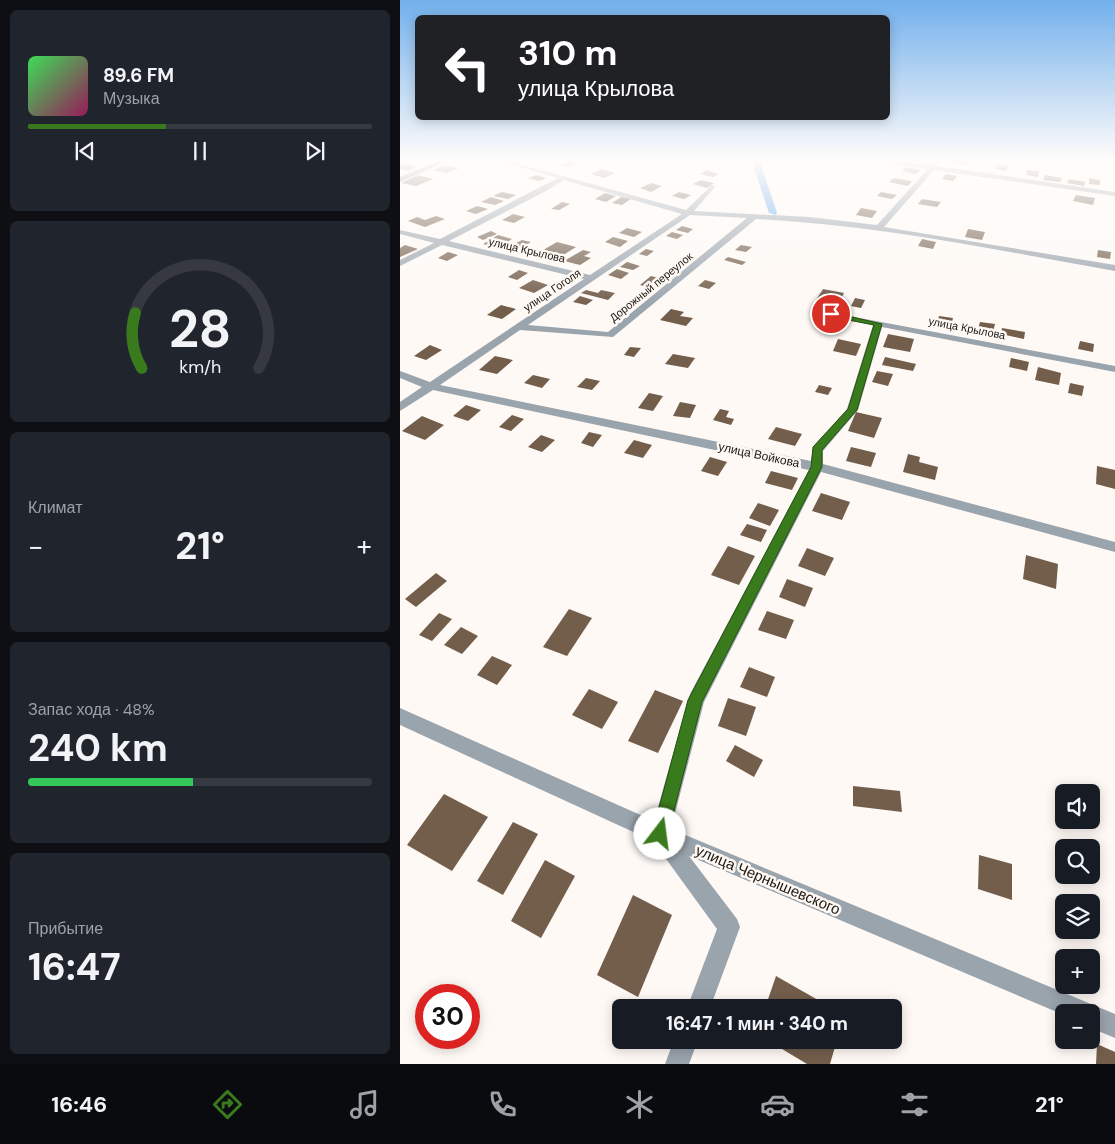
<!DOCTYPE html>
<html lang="ru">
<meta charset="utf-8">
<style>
body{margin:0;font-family:"DM Sans",sans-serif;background:#20242c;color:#f1f3f6;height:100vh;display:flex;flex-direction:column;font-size:19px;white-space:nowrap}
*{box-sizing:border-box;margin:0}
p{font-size:16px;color:#9ea1a6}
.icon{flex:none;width:28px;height:28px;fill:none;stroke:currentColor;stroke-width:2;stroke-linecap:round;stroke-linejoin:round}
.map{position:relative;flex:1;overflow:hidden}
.side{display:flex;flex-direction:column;gap:10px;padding:10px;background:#0d0f14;width:400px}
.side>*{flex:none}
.top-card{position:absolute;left:15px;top:15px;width:475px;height:105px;border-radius:8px;box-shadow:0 2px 12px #0003;background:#202124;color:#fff;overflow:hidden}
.fabs{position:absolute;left:655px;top:784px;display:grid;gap:10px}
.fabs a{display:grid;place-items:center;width:45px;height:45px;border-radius:8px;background:#171b24;box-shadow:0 2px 12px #0003;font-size:25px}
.speed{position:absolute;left:15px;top:984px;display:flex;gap:10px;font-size:25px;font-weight:700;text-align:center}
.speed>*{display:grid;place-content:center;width:65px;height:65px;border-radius:50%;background:#171b24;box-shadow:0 2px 12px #0003;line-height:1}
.speed .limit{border:8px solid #d22;background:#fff;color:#111}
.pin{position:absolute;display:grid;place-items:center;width:42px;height:42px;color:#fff;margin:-21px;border:2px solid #fff;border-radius:50%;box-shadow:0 1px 5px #0007}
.me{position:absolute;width:55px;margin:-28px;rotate:15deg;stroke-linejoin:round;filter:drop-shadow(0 0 4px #0008)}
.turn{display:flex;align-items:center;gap:18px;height:105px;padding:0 20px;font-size:22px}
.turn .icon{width:65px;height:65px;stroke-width:2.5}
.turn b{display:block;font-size:35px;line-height:42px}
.big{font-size:38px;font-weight:700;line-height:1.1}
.side .tile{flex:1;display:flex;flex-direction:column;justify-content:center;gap:8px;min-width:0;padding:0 18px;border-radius:8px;background:#20242c}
.side .dial{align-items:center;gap:0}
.dial svg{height:130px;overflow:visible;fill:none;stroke:#363941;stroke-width:7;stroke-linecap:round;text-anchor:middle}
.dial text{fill:#f1f3f6;stroke:none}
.song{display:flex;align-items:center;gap:15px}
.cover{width:60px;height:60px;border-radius:8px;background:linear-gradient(135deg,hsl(130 70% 55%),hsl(330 70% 35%))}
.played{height:5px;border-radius:2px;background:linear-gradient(90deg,#397b1c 40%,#363941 40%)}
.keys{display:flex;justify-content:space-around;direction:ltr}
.heat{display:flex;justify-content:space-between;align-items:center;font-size:28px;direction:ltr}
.charge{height:8px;border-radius:4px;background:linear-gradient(90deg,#34c759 48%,#363941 0)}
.trip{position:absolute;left:212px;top:999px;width:290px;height:50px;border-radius:8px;background:#171b24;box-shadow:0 2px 12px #0003;font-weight:700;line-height:50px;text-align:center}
.tab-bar{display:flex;height:80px;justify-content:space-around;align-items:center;background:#090b0e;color:#9ea1a6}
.tab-bar .icon{width:35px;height:35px}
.tab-bar .active{color:#397b1c}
.tab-bar b{font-size:22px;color:#f1f3f6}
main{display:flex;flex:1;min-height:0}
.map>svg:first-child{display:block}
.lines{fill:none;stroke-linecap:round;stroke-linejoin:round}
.canal{fill:#62a9f2;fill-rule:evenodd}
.building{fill:#735e4c}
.street{fill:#9aa4ad;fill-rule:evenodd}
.secondary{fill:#6c7c87;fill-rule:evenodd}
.route{fill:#397b1c;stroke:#255012}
.labels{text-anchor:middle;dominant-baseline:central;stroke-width:5;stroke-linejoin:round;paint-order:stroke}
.far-street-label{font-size:11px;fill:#1e160f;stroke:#fef9f5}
.street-label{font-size:12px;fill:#1e160f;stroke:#fef9f5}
.near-street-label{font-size:15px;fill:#1e160f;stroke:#fef9f5}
</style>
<main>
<section class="side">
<div class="tile">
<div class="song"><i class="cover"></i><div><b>89.6 FM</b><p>Музыка</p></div></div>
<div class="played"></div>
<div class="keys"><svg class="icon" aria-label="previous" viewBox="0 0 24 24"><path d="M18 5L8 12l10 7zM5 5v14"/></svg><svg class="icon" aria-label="pause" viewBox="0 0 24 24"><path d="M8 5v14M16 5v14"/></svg><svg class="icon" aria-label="next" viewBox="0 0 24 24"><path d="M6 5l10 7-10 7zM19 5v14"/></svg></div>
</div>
<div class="tile dial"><svg viewBox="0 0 100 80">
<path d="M14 69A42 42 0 1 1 86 69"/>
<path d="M14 69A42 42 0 0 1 10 35" stroke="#397b1c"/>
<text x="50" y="56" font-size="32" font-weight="700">28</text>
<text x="50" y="72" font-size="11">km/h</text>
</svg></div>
<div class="tile"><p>Климат</p>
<div class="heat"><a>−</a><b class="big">21°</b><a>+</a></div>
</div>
<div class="tile"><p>Запас хода · 48%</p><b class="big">240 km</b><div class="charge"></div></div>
<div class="tile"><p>Прибытие</p><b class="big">16:47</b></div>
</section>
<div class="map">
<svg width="715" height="1064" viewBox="0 0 715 1064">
<rect width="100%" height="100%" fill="#fef9f5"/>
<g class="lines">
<path class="canal" d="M351 159H359L377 213 376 215 369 213Z"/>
</g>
<g class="building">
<path d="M557 159H560L571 160 568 165 554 163Z"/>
<path d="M169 161 180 163 170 167 160 165Z"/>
<path d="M0 163 17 167 8 171 0 169Z"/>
<path d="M597 164 609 166 606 171 595 169Z"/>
<path d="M44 165 59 168 47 173 33 170Z"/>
<path d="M506 167 521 170 516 174 502 171Z"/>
<path d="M202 169 215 173 204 178 191 174Z"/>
<path d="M307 170 319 174 313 177 300 174Z"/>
<path d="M627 170 639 171 638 177 626 175Z"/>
<path d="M546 174 557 176 553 181 542 179Z"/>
<path d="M18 175 33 179 16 186 1 183Z"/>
<path d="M136 175 147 178 139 181 128 178Z"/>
<path d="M645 175 662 178 660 182 643 180Z"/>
<path d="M494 178 512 181 508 186 489 182Z"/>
<path d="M689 178 700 180V185L689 184Z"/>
<path d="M669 179 685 182 684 186 667 183Z"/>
<path d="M301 180 314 183 307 188 293 184Z"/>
<path d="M251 183 262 186 251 192 240 188Z"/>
<path d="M102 192 116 195 108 199 93 196Z"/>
<path d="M279 192 291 195 284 199 272 196Z"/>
<path d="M481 192 497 195 492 199 477 196Z"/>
<path d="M205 193 216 196 206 202 195 199Z"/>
<path d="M676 195 695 198 693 205 673 201Z"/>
<path d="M91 197 104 201 95 205 81 202Z"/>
<path d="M221 197 231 199 222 205 212 203Z"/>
<path d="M522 199 541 202 537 207 518 204Z"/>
<path d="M162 202 170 204 159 210 151 209Z"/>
<path d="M77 206 88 209 76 214 66 211Z"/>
<path d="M461 208 477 211 472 218 456 215Z"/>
<path d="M113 214 125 217 114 223 102 220Z"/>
<path d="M36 216 45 219 25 227 8 221 17 217 25 220Z"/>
<path d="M282 226 293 229 288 233 276 230Z"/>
<path d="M227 228 242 232 234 237 219 233Z"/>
<path d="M568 229 585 232 582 240 565 237Z"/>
<path d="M91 231 97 234 83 240 77 237Z"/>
<path d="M272 232 283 235 277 239 266 236Z"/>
<path d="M98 235 112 239 97 248 83 244Z"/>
<path d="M213 237 228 241 220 247 205 242Z"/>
<path d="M522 239 536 242 533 249 518 246Z"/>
<path d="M122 240 131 242 121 248 112 245Z"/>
<path d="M157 242 176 247 157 259 138 253Z"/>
<path d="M5 245 18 249 0 257V248Z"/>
<path d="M341 245 352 247 346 252 335 250Z"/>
<path d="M246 249 254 251 247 256 239 254Z"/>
<path d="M183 250 191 252 184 256 191 258 180 265 164 261Z"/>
<path d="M698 250 711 252 710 259 697 257Z"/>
<path d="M48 252 58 255 47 261 38 258Z"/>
<path d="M328 257 346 262 342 265 324 260Z"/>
<path d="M227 262 240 266 233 270 220 267Z"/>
<path d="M217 269 229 273 221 279 208 275Z"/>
<path d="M119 270 128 273 117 280 108 277Z"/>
<path d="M251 276 266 280 255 289 240 285Z"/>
<path d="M133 280 148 285 134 293 119 288Z"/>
<path d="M305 280 316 283 309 289 298 286Z"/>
<path d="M423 289 444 293 438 304 416 300Z"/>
<path d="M186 290 198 293 201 290 215 293 208 300 181 293Z"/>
<path d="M180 296 193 300 186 305 173 302Z"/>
<path d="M455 298 465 300 461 308 451 306Z"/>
<path d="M101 305 116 309 102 319 87 315Z"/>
<path d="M271 309 284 312 280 316 293 318 286 326 260 320Z"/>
<path d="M539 316 553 318 551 326 537 323Z"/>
<path d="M580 322 595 324 593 332 578 329Z"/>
<path d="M602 328 625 332 624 339 601 334Z"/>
<path d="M488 334 514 339 510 352 483 347Z"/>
<path d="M438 339 461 344 456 356 433 351Z"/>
<path d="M680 341 694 344 693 352 678 349Z"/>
<path d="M30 345 42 350 26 360 14 356Z"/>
<path d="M230 347 241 348 234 357 224 355Z"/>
<path d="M273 354 295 358 288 368 265 364Z"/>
<path d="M95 356 113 360 97 374 79 370Z"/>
<path d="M485 357 516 364 513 371 482 365Z"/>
<path d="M611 358 629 362 627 371 609 367Z"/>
<path d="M638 367 661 373 659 385 635 380Z"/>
<path d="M477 371 493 374 488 386 472 382Z"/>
<path d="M133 375 150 379 142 388 124 383Z"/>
<path d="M186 378 200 381 192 390 177 387Z"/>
<path d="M670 383 684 386 682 396 668 393Z"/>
<path d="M419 385 432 388 428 395 415 392Z"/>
<path d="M249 393 263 396 253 411 238 408Z"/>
<path d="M280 402 296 405 290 418 273 416Z"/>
<path d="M66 405 81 410 68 421 53 416Z"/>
<path d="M320 409 329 411 326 417 334 419 331 425 313 420Z"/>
<path d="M456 412 482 418 474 438 448 431Z"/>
<path d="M112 415 124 419 111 431 99 427Z"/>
<path d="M22 416 44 425 25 440 2 431Z"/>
<path d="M376 427 402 434 395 446 368 439Z"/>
<path d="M189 432 202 435 193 447 181 443Z"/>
<path d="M141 435 155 440 142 452 128 447Z"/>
<path d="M234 440 252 445 243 458 224 453Z"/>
<path d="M451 447 476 453 471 467 446 461Z"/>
<path d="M508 454 520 457 519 462 538 467 535 480 503 472Z"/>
<path d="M310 457 327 462 318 476 301 471Z"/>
<path d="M697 466 715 470V489L696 484Z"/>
<path d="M371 471 398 478 392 490 365 483Z"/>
<path d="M421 493 450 502 442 520 412 511Z"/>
<path d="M358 503 379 510 370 526 349 518Z"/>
<path d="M347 524 367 530 361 542 340 535Z"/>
<path d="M328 546 355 556 339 585 311 575Z"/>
<path d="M407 548 434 558 425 576 398 566Z"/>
<path d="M626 555 658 564 656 589 623 579Z"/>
<path d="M36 573 47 581 16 607 5 599Z"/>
<path d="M387 579 413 588 405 607 379 597Z"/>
<path d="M169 609 192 618 167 656 143 647Z"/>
<path d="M367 611 394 620 386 639 358 630Z"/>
<path d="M39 613 52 619 32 641 19 635Z"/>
<path d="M61 627 78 636 62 654 44 645Z"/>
<path d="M92 656 112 665 97 685 77 675Z"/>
<path d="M349 667 375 677 367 697 340 687Z"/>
<path d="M189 689 218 702 202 729 172 715Z"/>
<path d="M255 690 283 701 258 753 228 741Z"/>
<path d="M328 698 356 707 346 736 318 726Z"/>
<path d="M335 745 363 760 354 777 326 761Z"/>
<path d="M453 786 500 791 502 812 453 806Z"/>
<path d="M44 794 88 817 52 871 7 845Z"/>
<path d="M113 822 138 834 103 895 77 881Z"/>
<path d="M579 855 612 864V900L578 889Z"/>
<path d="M145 860 175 876 141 938 111 921Z"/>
<path d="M233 895 272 915 238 997 197 975Z"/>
<path d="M376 976 432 1008H365Z"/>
<path d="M367 1040H437L430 1064H407Z"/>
<path d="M697 1044 715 1052V1064H696Z"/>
</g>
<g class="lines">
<g class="street">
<path d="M93 159H101L286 210 312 185 315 187 294 211 409 217 477 225 528 169 475 161 472 159 531 165 538 159 541 161 537 166 715 192V196L534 170 484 227 715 265V271C596 250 477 225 356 219L213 337 120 330 40 385 411 461 413 447 447 409 473 325 412 313V309L715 366V372L482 327 458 410 423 451V464L715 542V552L421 472 304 702 271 829 715 1014V1038L691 1028V1012H664V1015L289 856 337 919 340 927 310 1008H287L317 929 253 841 0 725V708L254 821 290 694 409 470 33 390 0 411V402L22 387 0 378V371L30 382 184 279 42 245 0 266V260L34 243 0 234V230L40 239 158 178ZM164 180 282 214 190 275 49 241 146 191ZM290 215 347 218 208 332 128 325Z"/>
<path d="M274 1040H298L289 1064H265Z"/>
</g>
<path class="secondary" d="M44 159H52L0 182V177Z"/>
</g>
<linearGradient id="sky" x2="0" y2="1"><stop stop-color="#72b0ec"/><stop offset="0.52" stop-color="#fffcfa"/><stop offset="1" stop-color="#fffcfa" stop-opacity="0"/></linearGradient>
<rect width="715" height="307" fill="url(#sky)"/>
<path class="route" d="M431 312 482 324 457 410 422 450V467L302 702 268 834 266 840 260 843 254 840 252 834 288 700 411 467 413 447 448 409 474 325 428 316 427 314Z"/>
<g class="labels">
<g class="far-street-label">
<text transform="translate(127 250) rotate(13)">улица Крылова</text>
<text transform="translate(251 287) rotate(-39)">Дорожный переулок</text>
<text transform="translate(152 290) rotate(-34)">улица Гоголя</text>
<text transform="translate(567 328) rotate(11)">улица Крылова</text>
</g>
<g class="street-label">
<text transform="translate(359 455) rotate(12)">улица Войкова</text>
</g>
<g class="near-street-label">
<text transform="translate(368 880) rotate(23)">улица Чернышевского</text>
</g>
</g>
</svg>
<div class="fabs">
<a><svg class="icon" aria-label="sound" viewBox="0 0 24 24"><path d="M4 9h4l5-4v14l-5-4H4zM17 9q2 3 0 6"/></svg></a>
<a><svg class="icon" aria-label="search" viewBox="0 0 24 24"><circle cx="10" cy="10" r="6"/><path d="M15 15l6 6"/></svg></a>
<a><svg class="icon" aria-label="layers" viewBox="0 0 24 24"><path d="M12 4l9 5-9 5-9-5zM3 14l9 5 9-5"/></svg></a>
<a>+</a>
<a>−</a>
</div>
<div class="speed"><div class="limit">30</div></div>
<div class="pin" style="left:431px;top:314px;background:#d93025"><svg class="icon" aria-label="arrive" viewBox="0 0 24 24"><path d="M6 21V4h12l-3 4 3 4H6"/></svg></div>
<svg class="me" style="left:260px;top:834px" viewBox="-20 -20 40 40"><circle r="19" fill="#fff"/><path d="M0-13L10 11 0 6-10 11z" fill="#397b1c"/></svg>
<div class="trip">16:47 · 1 мин · 340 m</div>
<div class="top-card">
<div class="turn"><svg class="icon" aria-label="left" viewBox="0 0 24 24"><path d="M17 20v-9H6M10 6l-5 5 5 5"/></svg><div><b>310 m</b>улица Крылова</div></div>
</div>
</div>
</main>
<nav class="tab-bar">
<b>16:46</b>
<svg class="icon active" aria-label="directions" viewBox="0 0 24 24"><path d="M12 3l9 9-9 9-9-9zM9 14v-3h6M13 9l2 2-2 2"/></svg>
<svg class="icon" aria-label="music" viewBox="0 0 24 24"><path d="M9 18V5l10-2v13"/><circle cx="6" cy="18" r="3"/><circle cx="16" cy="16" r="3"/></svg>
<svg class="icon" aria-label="phone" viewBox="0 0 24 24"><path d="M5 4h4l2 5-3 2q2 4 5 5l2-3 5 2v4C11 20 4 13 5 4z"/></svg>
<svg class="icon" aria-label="climate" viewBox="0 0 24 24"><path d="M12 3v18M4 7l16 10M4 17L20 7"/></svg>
<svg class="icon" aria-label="car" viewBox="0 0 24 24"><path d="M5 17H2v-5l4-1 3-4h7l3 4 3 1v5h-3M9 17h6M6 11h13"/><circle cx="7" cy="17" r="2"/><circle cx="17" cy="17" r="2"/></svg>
<svg class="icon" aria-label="filters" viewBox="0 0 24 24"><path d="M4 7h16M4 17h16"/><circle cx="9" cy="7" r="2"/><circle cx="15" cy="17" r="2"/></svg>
<b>21°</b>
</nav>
